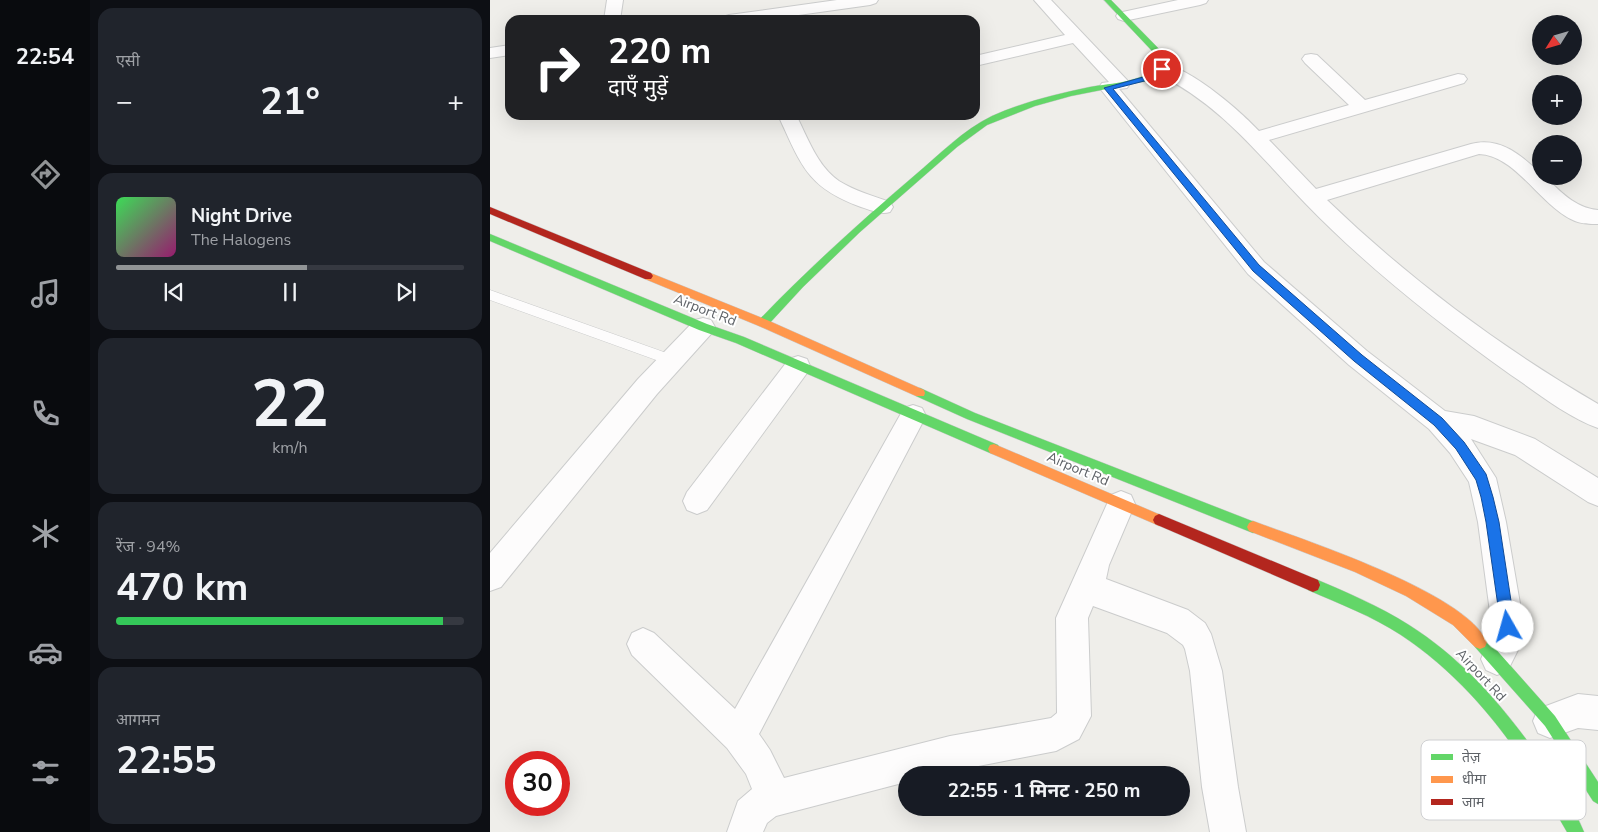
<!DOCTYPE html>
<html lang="hi">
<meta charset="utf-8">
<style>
body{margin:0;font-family:"Nunito Sans","Noto Sans Devanagari",sans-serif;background:#20242c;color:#f1f3f6;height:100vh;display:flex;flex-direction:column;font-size:19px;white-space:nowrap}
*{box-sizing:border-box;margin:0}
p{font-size:16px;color:#9ea1a6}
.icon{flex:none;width:28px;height:28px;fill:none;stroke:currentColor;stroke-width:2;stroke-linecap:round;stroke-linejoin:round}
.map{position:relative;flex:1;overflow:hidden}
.details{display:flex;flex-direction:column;gap:8px;padding:8px;background:#0d0f14;width:400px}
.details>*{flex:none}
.top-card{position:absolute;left:15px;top:15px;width:475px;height:105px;border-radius:15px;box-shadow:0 5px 20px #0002;background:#202124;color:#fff;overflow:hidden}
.needle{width:32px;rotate:233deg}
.tools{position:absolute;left:1042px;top:15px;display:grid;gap:10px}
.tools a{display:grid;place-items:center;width:50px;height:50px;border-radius:50%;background:#171b24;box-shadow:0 5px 20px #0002;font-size:25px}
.speed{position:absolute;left:15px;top:751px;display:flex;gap:10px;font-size:25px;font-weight:700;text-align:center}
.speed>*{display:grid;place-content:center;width:65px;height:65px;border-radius:50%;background:#171b24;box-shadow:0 5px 20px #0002;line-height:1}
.speed .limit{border:8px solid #d22;background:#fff;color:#111}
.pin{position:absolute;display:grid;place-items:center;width:42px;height:42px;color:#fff;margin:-21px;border:2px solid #fff;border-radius:50%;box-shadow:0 1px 5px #0007}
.me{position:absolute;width:55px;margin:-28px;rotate:353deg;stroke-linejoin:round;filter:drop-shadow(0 0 4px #0008)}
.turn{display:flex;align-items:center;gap:18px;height:105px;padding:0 20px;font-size:22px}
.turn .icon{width:65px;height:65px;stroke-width:2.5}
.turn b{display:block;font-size:35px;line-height:42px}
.big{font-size:38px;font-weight:700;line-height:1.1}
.details .card{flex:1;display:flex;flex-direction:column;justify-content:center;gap:8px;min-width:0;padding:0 18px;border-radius:15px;background:#20242c}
.details .dial{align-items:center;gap:0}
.dial b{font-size:65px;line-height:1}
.song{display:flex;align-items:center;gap:15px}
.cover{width:60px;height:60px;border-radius:8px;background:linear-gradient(135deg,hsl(130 70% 55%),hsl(320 70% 35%))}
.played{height:5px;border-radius:2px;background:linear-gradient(90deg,#919496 55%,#363941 55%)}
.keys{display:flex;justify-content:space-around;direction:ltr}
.heat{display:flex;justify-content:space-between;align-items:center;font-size:28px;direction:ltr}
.charge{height:8px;border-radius:4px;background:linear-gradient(90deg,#34c759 94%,#363941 0)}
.trip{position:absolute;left:408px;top:766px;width:292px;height:50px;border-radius:25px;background:#171b24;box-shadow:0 5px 20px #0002;font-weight:700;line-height:50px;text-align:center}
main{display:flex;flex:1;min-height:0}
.tabs{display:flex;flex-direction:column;width:90px;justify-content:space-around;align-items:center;background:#090b0e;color:#9ea1a6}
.tabs .icon{width:35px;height:35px}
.tabs .active{color:#919496}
.tabs b{font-size:22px;color:#f1f3f6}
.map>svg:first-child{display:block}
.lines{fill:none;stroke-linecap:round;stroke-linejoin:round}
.lane-casing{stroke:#cbcccc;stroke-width:1}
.street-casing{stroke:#cbcccc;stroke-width:2}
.fast-casing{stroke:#cacacb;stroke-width:1}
.slow-casing{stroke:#cacacb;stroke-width:1}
.jam-casing{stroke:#cacacb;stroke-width:1}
.lane{fill:#fdfcfc;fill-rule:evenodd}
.street{fill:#fdfcfc;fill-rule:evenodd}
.fast{fill:#63d668;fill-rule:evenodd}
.slow{fill:#ff974d;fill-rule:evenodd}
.jam{fill:#b3261e;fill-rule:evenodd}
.route{fill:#1a73e8;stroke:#114b97}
.labels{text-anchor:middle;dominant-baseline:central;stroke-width:4;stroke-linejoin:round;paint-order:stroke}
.street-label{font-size:14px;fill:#5f6368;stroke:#fff}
.key{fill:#fff;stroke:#cfd0d2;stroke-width:1}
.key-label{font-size:14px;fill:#5f6368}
</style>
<main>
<nav class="tabs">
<b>22:54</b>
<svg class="icon active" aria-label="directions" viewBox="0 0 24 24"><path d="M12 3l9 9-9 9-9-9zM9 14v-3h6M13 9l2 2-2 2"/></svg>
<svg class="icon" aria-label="music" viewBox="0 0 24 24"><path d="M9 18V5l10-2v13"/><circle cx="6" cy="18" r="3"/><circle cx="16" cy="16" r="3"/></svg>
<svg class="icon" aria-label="phone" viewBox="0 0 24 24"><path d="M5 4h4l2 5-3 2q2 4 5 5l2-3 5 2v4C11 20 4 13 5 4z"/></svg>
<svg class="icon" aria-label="climate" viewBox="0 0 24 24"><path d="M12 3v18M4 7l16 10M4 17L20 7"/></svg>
<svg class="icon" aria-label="car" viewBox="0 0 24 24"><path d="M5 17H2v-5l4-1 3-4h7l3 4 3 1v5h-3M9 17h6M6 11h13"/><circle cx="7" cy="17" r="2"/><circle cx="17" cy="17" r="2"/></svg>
<svg class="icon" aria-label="filters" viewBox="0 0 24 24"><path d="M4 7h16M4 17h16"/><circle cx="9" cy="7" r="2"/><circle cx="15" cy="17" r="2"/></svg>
</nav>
<section class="details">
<div class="card"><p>एसी</p>
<div class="heat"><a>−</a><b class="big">21°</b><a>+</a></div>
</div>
<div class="card">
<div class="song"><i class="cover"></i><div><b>Night Drive</b><p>The Halogens</p></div></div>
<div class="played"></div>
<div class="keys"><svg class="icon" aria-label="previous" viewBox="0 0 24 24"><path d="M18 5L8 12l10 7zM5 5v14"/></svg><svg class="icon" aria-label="pause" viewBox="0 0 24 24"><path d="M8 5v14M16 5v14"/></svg><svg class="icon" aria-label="next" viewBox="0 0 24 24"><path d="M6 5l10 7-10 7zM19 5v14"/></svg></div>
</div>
<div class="card dial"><b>22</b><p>km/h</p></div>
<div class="card"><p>रेंज · 94%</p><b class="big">470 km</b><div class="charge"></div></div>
<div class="card"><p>आगमन</p><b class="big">22:55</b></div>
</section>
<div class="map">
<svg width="1108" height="832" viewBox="0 0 1108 832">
<rect width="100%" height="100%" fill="#efeeea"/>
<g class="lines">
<defs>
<path id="lane" d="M0 290 185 356 187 360 185 364 180 365 0 300Z"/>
<g id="street">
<path d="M117 0H133L130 20H114Z"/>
<path d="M347 0H388L386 3 380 5 273 20H231L233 17 239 15Z"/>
<path d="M544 0H561L637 80 640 84 637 88 629 89 774 262 877 351 955 411 984 416 1045 439 1108 478V506L1098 502 1025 455 981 439 1006 478 1016 522 1034 627 1029 648 1018 670 1007 675 996 670 991 659 998 643 1002 627 988 522 979 482 960 453 939 429 859 365 758 274 612 91 609 87 612 83 619 82 583 43 485 66V56L575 35Z"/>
<path d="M688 0H718L716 3 710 5 634 21 628 19 626 16 628 13Z"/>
<path d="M20 45V55L0 58V48Z"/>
<path d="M821 54 827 55 875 100 968 74 974 75 977 79 974 83 779 140 826 189 981 144C1010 136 1032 156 1051 174V176H1054C1070 191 1085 208 1108 210V224C1100 224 1092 224 1085 221 1051 207 1026 155 989 154L837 200C918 278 1010 347 1108 404V428C1077 417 1048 393 1021 375 948 323 878 268 815 203 767 153 730 104 666 73L663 69 666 65C692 59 751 112 769 131L859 105 815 63 812 59 815 55Z"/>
<path d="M288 115H306C318 138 327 166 349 181 365 191 383 196 400 202L403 207 400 212C390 215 381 210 371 207 316 187 311 164 288 115Z"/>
<path d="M213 318 221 320 225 327 221 334 167 394 11 587 0 591V553L148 379 205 320Z"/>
<path d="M308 356 317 359 320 366 317 373 217 510 207 514 197 510 193 501 197 492 299 359Z"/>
<path d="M423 405 432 408 436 416 269 734 280 750 294 778 460 736 561 718 567 713 566 618 621 495 631 491 641 495 645 504 619 565 616 579 698 610 715 623 721 634 732 671 748 787 756 832H720L712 787 700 671 695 649 693 645 677 633 603 606 598 618 601 716 589 739 566 751 442 775H416V782L286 816 277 823 273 832H237L248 801 262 789 256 774 237 748 142 655 137 644 142 633 153 628 164 633 245 709 414 408Z"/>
<path d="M1088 694 1108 696V730L1088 728 1060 738 1048 733 1043 721 1048 709Z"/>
</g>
<g id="fast">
<path d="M614 0H621L669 49 676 61 675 71 662 80 581 96 545 106 497 125 467 147 370 232 313 287 277 326H269L268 323 269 320C318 269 370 222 424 176 449 155 473 130 502 116 533 102 567 94 600 87 623 83 649 82 668 68V61L663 52Z"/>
<path d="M0 234 217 324 254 337 508 445 510 449 508 453 504 454 500 453 246 343 209 330 0 241Z"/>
<path d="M430 388 485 413 767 523 769 527 767 531 763 533 477 419 426 396 425 393 426 390Z"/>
<path d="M823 578C856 592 889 606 919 625 973 659 1015 708 1051 760 1066 783 1084 807 1094 832H1077C1034 756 985 684 911 635 882 616 850 604 818 590L816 585 818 580Z"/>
<path d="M990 635 995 637 1065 716 1108 782V804L1103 801 1055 726 985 647 983 642 985 637Z"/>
</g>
<g id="slow">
<path d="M158 272 277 320 434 390 435 393 434 396H426L269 326 155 279 153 276Z"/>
<path d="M504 444 673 516 675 520 673 524 669 526 665 524 500 453 498 449 500 445Z"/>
<path d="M763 521C814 540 977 593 997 642L995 647 990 649 985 647 963 625 916 596 865 572 759 531 757 527 759 523Z"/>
</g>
<g id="jam">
<path d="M0 207 161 273 163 276 161 279H155L0 214Z"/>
<path d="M669 514 828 580 830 585 828 590 823 592 665 524 663 520 665 516Z"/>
</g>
</defs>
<use href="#lane" class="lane-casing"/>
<use href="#street" class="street-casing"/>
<use href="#fast" class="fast-casing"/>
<use href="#slow" class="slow-casing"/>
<use href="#jam" class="jam-casing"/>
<use href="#lane" class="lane"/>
<use href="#street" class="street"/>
<use href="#fast" class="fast"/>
<use href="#slow" class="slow"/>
<use href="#jam" class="jam"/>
</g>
<path class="route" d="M669 67 675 69 662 79 623 89 769 265 872 355 952 418 974 442 996 474 1003 497 1009 522 1025 627 1023 632 1018 634 1013 632 1011 627 996 522 991 497 986 480 966 449 944 425 864 361 763 271 614 88 657 76Z"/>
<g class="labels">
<g class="street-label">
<text transform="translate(215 310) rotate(21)">Airport Rd</text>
<text transform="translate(588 469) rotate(23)">Airport Rd</text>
<text transform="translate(991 675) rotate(47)">Airport Rd</text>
</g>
</g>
<rect x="931" y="740" width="165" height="80" rx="8" class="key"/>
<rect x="941" y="754" width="22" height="6" fill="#63d668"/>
<rect x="941" y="776" width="22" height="7" fill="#ff974d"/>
<rect x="941" y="799" width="22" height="6" fill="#b3261e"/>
<g class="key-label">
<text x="972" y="762">तेज़</text>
<text x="972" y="784">धीमा</text>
<text x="972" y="807">जाम</text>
</g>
</svg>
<div class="tools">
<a><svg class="needle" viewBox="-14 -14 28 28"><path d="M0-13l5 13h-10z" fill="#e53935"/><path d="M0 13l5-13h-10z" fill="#9ea1a6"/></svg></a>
<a>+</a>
<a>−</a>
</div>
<div class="speed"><div class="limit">30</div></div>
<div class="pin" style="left:672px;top:69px;background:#d93025"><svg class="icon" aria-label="arrive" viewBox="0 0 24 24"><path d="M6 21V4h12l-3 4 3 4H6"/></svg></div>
<svg class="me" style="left:1018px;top:627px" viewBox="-20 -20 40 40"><circle r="19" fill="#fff"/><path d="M0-13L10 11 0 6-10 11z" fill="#1a73e8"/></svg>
<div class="trip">22:55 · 1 मिनट · 250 m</div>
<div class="top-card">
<div class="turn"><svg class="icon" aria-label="right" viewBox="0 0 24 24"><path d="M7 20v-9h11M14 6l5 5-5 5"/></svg><div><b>220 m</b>दाएँ मुड़ें</div></div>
</div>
</div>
</main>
